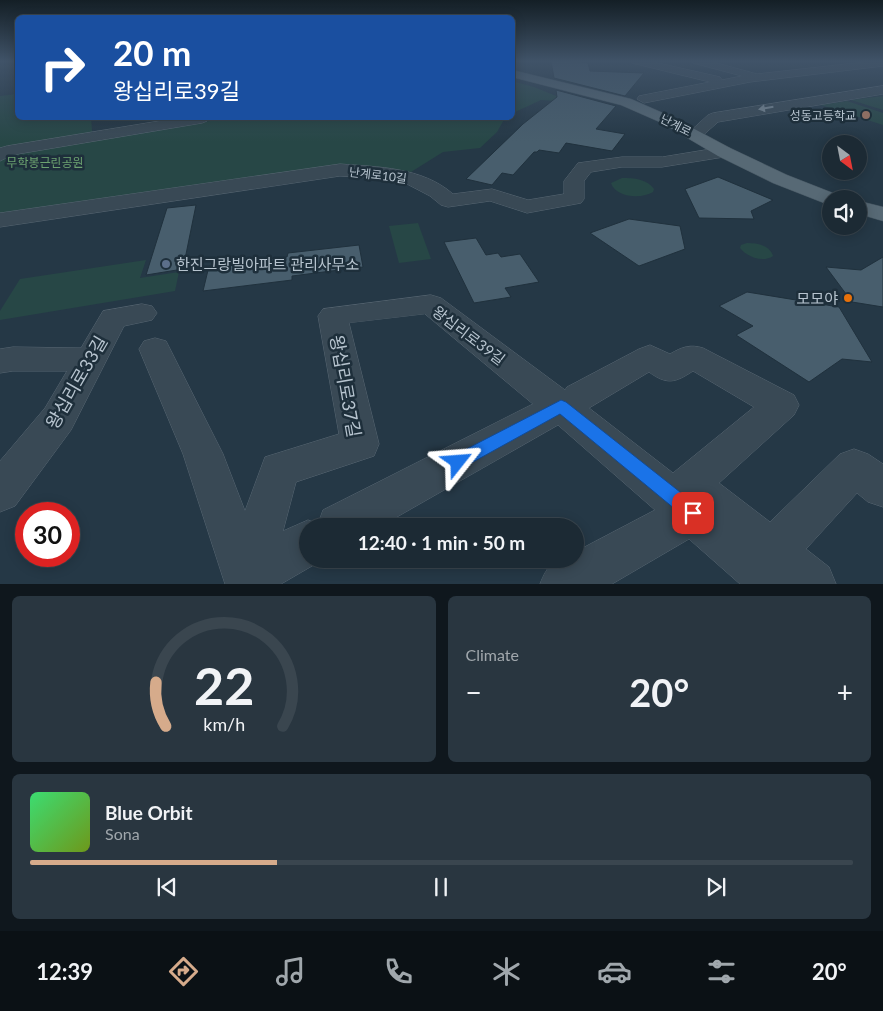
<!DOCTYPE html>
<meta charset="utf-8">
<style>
body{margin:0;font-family:Lato,"Noto Sans KR",sans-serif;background:#293640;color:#f1f3f6;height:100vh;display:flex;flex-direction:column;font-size:19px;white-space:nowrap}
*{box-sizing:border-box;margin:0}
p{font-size:16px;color:#a0a7ac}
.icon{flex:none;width:28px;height:28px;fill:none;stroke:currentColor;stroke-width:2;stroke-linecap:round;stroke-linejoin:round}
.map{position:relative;height:584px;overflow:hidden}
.side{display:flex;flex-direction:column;gap:12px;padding:12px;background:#0f171d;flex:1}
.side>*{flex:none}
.guide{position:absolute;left:15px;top:15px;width:500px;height:105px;border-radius:8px;box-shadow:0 2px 12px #0003,0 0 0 1px #3a464f;background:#1a4fa0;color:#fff;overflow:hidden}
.needle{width:32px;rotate:148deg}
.controls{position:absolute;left:822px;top:135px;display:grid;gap:10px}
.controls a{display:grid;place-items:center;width:45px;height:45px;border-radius:50%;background:#1c2a34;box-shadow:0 2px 12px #0003,0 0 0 1px #3a464f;font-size:25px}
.speed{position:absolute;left:15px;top:502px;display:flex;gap:10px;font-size:25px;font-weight:700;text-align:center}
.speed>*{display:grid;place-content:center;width:65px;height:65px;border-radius:50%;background:#1c2a34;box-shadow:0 2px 12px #0003,0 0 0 1px #3a464f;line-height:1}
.speed .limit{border:8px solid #d22;background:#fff;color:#111}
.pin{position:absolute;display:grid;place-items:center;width:42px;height:42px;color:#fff;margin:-21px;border-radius:10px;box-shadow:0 2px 8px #0006}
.me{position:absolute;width:55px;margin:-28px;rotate:62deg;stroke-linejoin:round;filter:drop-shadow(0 0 4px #0008)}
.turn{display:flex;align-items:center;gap:18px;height:105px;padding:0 15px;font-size:22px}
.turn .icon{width:65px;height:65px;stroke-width:2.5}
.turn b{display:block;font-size:35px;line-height:42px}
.big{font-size:38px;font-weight:700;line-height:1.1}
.side .widget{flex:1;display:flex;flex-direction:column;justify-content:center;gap:8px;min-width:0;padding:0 18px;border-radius:8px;background:#293640}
.side .dial{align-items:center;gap:0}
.dial svg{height:130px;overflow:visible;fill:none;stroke:#3a464f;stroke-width:7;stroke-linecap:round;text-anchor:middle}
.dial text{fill:#f1f3f6;stroke:none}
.song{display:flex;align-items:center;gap:15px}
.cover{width:60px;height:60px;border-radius:8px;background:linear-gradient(135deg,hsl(140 70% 55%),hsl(80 70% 35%))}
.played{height:5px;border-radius:2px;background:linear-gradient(90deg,#d6ab8b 30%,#3a464f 30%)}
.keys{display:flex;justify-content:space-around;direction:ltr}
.heat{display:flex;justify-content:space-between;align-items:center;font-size:28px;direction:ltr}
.side .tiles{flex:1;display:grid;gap:12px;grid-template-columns:1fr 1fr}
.widget:last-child{grid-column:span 2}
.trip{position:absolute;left:299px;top:518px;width:285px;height:50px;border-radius:25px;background:#1c2a34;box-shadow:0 2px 12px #0003,0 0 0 1px #3a464f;font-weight:700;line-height:50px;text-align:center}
.tab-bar{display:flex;height:80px;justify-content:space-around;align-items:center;background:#0b1115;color:#a0a7ac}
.tab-bar .icon{width:35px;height:35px}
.tab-bar .selected{color:#d6ab8b}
.tab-bar b{font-size:22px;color:#f1f3f6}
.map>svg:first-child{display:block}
.green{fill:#274746}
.building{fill:#485e6d;stroke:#20313d}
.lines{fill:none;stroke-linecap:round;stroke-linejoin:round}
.minor-casing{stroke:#586773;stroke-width:1}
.major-casing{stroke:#43535f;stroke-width:1}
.minor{fill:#394955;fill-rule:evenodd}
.major{fill:#576975;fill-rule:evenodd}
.oneway{fill:#7e8d98}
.route{fill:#1a73e8;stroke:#114b97}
.education-dot{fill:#8d6e63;stroke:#1e2f3b;stroke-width:2}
.service-dot{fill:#5c6f8a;stroke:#1e2f3b;stroke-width:2}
.food-dot{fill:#e8710a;stroke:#1e2f3b;stroke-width:2}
.labels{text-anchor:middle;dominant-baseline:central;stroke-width:5;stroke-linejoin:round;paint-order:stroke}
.far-poi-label{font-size:12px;fill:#b7c4cf;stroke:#1e2f3b;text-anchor:end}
.far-street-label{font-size:12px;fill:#b7c4cf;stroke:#1e2f3b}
.far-park-label{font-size:12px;fill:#6ca270;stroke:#1e2f3b}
.poi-label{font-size:15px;fill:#b7c4cf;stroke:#1e2f3b;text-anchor:start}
.street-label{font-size:15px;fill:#b7c4cf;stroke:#1e2f3b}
.near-street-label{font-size:18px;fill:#b7c4cf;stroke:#1e2f3b}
</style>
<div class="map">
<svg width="883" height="584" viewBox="0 0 883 584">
<rect width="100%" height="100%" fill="#253846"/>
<g class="green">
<path d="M512 81 534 87 571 102 541 100 513 113Z"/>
<path d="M17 94 18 118H91L93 141 227 118H505L497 132 480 148 443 152 411 172 346 165 0 214V96Z"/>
<path d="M883 96V110L851 100Z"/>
<path d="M847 101 883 113V125L821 105Z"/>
<path d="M622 178C634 178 647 179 654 189L653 192C642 199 616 198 611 183Z"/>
<path d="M418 223 431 259 399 263 389 226Z"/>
<path d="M747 243C757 243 770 245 773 256 763 263 747 257 740 248L741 245Z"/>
<path d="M146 260 140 278 179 272 175 291 0 320V311L20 279Z"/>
</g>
<g class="building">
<path d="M551 61 584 62 588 63 590 71 644 73 625 96 554 78Z"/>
<path d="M556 90 616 106 596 129 625 134 612 151 566 143 559 153 539 150 537 152H534L513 175 502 173 492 185 466 179 523 124 557 97Z"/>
<path d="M718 177 773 200 751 211 754 219 699 218 685 189Z"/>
<path d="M196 205 183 269 146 275 167 208Z"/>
<path d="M629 219 680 226 685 249 639 266 590 233Z"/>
<path d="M476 238 486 255 498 253 501 257 520 254 539 282 505 288 511 297 474 303 444 242Z"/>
<path d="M359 245 363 267 292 276V280L203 291 209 266 287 257 288 253Z"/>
<path d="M883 257V307L852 302 826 267 861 270Z"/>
<path d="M747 292 839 307 872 362 842 359 809 382 736 335 753 326 719 306Z"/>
</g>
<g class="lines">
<defs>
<g id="minor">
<path d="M631 61H649L720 77 722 80 742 76 693 63 692 61H709L757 74 874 61H883V66L750 82 644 103 637 99 639 96 710 82 632 63Z"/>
<path d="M883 86V94L718 122 700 138H688L686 135 708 115 713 113Z"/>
<path d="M178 118H210L207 121 202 123 12 155 0 161V148L7 146Z"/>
<path d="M724 147 730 148 733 152 730 156 662 167H622L591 172 584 181V199L581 203 527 213 490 201 448 207 441 205 430 196 405 183 383 179 340 176 0 227V213L340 164C378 167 422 167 453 194L492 189 528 200 564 194V181L578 163 622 157H662Z"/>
<path d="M431 295 441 298 565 390 567 387 639 349 650 345 670 354C682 347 690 344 703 348L794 395 799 405 794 415 719 483 770 522 840 454 854 449 868 454 883 464V507L868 502 857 493 806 549 829 567 836 584H740L689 539 612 584H540C548 564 553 559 575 559V552L655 510 558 425 381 526H308V559H324L281 584H225L183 454 139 349 144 341 155 338 166 341 223 454 245 511 265 457 339 434 318 316 323 309ZM425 314 533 404 323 510 318 524 308 520 283 531 296 482 374 456 379 444 349 323ZM693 371 754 407 673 473 589 408 649 372C667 385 675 383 693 371Z"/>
<path d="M142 304 152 306 157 313 152 320 124 326 71 430 15 506 0 512V461L45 408 67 371H13L0 373V349L13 347 81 348 103 311Z"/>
</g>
<g id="major">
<path d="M512 70 631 99 672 117 730 148 787 175 838 195 841 199H831V205L824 203 773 183 718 156 662 123 621 105 512 77Z"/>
<path d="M859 201 883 207V221L859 214Z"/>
</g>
</defs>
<use href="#minor" class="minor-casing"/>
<use href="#major" class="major-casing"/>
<use href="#minor" class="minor"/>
<use href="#major" class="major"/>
</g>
<defs><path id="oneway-solid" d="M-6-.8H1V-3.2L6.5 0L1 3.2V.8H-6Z" transform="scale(1.25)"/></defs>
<use class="oneway" href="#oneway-solid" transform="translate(766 108) rotate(170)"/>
<linearGradient id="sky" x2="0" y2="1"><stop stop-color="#141f26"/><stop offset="0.43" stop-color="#405368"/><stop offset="1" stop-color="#405368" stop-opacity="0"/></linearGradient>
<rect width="883" height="142" fill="url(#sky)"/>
<path class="route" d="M561 400 566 402 699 507 702 513 699 519 693 522 687 519 560 414 464 467 458 469 453 467 450 462 453 456Z"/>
<circle class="education-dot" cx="866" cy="115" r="5"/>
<circle class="service-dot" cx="166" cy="264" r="5"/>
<circle class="food-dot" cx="848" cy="298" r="5"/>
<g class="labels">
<g class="far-poi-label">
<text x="856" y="115">성동고등학교</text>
</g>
<g class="far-street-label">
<text transform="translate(676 125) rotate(27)">난계로</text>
<text transform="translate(378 175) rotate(7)">난계로10길</text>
</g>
<g class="far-park-label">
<text x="45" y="162">무학봉근린공원</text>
</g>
<g class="poi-label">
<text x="176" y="264">한진그랑빌아파트 관리사무소</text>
<text x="838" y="298" text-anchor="end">모모야</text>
</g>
<g class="street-label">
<text transform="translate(469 335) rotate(37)">왕십리로39길</text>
</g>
<g class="near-street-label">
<text transform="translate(76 382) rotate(-60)">왕십리로33길</text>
<text transform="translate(346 386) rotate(80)">왕십리로37길</text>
</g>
</g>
</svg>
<div class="controls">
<a><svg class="needle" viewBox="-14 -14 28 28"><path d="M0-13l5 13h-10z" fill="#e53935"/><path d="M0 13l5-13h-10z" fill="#a0a7ac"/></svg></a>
<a><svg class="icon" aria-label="sound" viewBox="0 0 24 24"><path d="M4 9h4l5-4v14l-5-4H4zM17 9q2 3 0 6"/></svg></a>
</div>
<div class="speed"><div class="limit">30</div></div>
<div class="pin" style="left:693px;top:513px;background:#d93025"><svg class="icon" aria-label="arrive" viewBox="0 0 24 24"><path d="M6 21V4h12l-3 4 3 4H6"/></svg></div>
<svg class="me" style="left:458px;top:462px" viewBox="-20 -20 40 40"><path d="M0-17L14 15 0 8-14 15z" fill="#1a73e8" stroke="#fff" stroke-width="4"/></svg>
<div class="trip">12:40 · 1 min · 50 m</div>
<div class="guide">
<div class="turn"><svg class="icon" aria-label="right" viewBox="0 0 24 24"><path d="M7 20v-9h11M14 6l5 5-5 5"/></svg><div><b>20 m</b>왕십리로39길</div></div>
</div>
</div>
<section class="side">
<div class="tiles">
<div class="widget dial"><svg viewBox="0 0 100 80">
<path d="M14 69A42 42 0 1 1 86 69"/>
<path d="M14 69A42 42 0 0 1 8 42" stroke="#d6ab8b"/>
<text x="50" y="56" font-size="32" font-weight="700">22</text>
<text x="50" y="72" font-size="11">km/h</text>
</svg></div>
<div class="widget"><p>Climate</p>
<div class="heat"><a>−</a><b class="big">20°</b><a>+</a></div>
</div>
<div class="widget">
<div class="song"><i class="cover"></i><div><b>Blue Orbit</b><p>Sona</p></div></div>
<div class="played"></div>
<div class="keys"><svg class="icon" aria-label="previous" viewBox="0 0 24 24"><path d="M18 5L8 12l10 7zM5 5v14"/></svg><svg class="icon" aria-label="pause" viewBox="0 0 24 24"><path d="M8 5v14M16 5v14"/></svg><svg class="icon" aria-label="next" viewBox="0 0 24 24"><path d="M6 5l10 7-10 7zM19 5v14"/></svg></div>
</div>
</div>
</section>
<nav class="tab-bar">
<b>12:39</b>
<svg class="icon selected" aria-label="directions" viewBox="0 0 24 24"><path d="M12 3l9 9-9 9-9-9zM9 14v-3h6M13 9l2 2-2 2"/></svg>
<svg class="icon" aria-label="music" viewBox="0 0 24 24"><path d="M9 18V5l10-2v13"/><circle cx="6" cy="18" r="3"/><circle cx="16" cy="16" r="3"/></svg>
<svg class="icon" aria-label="phone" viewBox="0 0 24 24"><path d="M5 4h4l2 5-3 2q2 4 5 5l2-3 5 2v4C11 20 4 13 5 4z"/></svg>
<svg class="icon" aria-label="climate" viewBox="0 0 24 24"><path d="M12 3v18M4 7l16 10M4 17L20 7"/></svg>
<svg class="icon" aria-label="car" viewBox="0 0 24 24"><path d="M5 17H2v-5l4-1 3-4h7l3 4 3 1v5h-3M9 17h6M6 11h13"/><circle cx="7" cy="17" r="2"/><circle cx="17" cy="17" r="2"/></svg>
<svg class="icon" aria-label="filters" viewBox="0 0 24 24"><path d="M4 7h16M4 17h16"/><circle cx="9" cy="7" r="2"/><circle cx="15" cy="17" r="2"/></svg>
<b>20°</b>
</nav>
